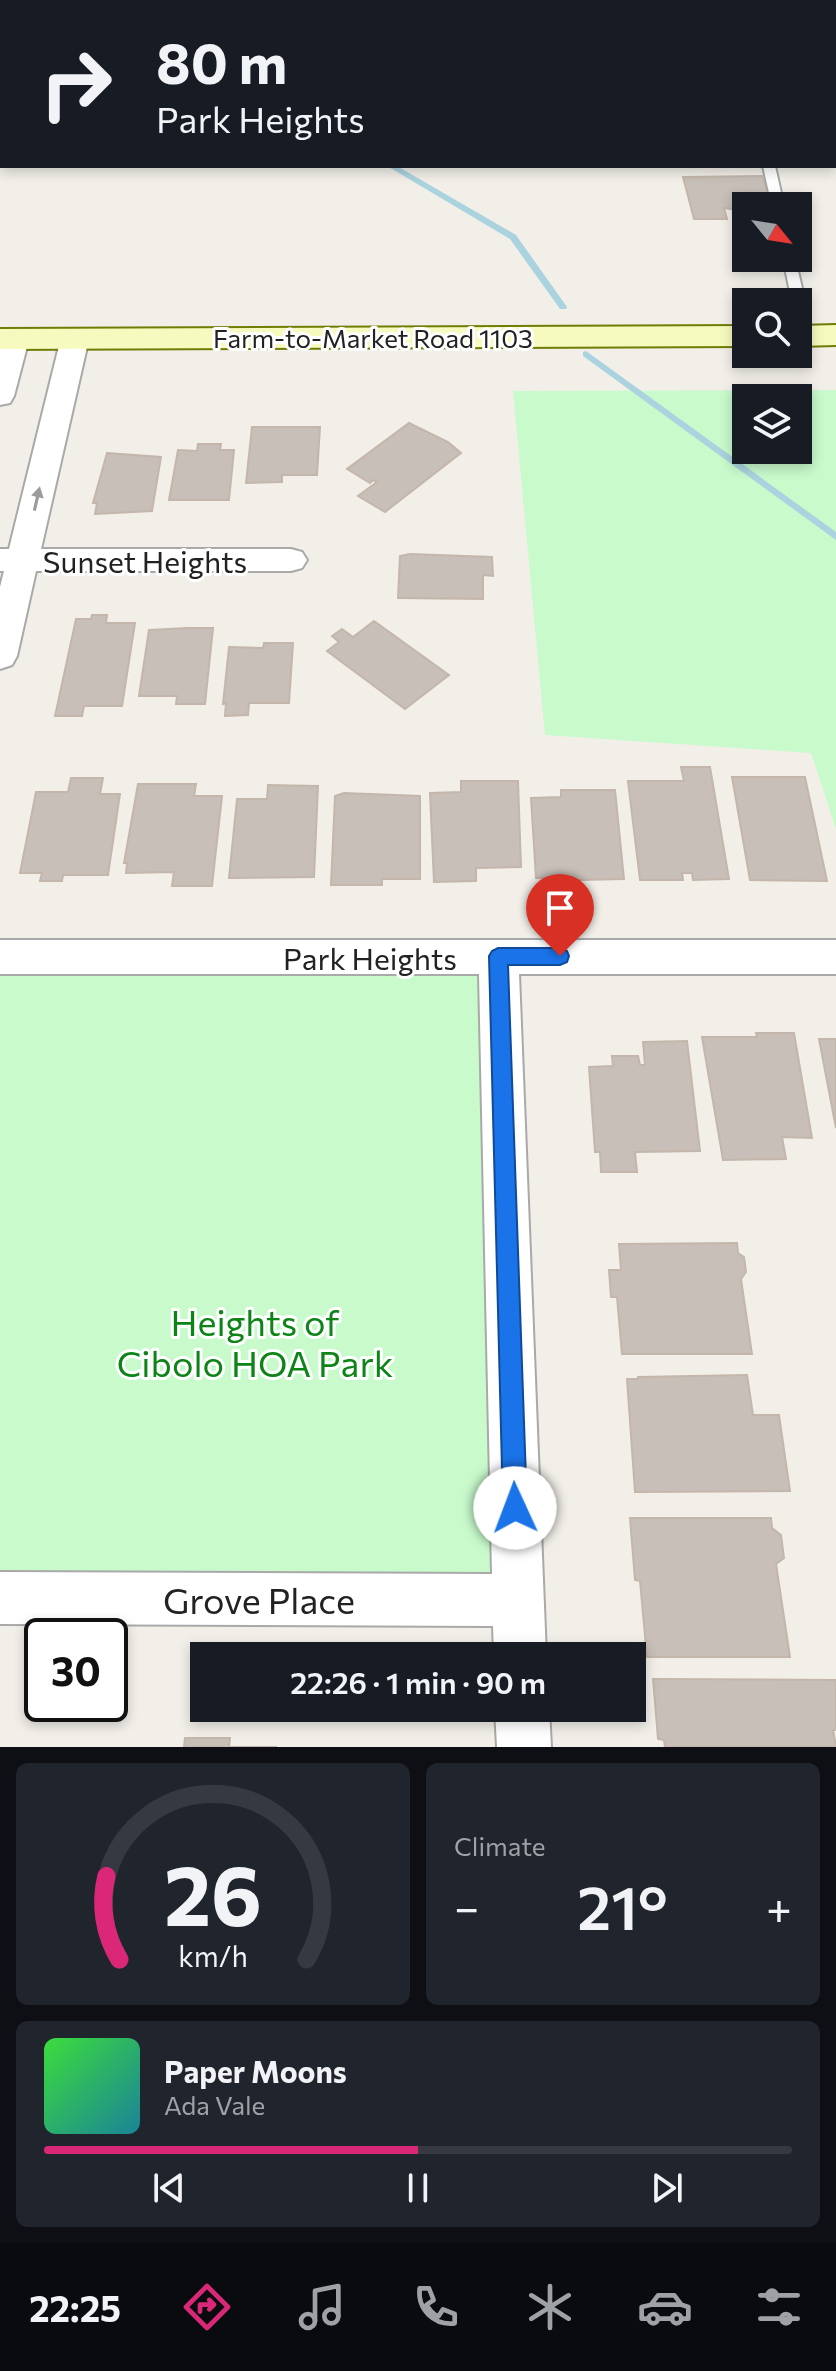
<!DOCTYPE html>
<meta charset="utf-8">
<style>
body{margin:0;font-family:Commissioner,sans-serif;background:#20242c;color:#f1f3f6;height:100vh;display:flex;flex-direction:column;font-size:30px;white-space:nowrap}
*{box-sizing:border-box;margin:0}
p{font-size:26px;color:#9ea1a6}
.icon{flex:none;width:44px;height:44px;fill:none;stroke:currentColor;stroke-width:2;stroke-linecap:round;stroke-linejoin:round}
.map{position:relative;height:1747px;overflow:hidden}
.side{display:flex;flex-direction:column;gap:16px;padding:16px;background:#0d0f14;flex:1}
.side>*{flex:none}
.guide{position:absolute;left:0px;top:0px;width:836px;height:168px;box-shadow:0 4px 12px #0003;background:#171b24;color:#f1f3f6;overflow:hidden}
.needle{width:52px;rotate:120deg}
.fabs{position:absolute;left:732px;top:192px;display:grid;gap:16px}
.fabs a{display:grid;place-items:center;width:80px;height:80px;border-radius:0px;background:#171b24;box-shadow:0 4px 12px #0003;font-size:40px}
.speed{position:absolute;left:24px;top:1618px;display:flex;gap:16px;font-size:40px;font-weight:700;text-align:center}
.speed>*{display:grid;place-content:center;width:104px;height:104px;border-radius:50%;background:#171b24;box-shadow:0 4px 12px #0003;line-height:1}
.speed .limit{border:4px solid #111;border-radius:12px;background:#fff;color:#111}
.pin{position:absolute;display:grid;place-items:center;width:68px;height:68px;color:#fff;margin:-82px -34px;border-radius:50% 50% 50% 0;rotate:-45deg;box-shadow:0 0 8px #0007}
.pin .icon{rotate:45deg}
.me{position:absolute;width:88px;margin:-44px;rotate:358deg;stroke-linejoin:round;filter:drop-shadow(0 0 6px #0008)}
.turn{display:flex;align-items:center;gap:28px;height:168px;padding:0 24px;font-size:36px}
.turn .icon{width:104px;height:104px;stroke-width:2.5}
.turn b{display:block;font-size:56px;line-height:68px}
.big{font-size:60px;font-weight:600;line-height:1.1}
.side .widget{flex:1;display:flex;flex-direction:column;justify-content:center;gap:12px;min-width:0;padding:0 28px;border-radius:12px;background:#20242c}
.side .dial{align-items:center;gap:0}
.dial svg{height:208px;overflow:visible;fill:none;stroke:#363941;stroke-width:7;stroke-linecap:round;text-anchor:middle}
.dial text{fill:#f1f3f6;stroke:none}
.song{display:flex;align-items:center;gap:24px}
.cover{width:96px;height:96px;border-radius:12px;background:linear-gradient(135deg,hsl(120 70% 55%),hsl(190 70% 35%))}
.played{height:8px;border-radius:4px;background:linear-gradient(90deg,#db2777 50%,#363941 50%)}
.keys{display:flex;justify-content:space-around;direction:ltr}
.heat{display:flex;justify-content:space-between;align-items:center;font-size:44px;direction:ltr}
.side .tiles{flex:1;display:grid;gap:16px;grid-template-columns:1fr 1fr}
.widget:last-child{grid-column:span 2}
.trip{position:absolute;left:190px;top:1642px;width:456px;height:80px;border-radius:0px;background:#171b24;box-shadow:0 4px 12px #0003;font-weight:600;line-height:80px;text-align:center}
.menu{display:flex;height:128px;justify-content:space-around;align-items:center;background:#090b0e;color:#9ea1a6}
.menu .icon{width:56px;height:56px}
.menu .on{color:#db2777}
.menu b{font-size:36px;color:#f1f3f6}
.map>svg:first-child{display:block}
.park{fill:#c8facc;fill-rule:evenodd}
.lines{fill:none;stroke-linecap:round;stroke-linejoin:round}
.stream{fill:#aad3df;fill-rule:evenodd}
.building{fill:#c7bfb8;stroke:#c4b6ab;stroke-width:2}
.lane-casing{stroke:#a9a9a9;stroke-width:4}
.street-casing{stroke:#a9a9a9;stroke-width:4}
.secondary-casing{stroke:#707d05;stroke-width:4}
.lane{fill:#fff;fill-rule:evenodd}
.street{fill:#fff;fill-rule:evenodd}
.secondary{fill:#f7fabf;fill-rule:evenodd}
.oneway{fill:#9c9c9c}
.route{fill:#1a73e8;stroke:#114b97;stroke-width:2}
.labels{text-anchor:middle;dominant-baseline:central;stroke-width:6;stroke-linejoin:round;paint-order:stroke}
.far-street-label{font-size:26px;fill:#222;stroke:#fff}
.street-label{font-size:30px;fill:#222;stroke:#fff}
.near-park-label{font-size:36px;fill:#0c8416;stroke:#fff}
.near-street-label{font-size:36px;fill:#222;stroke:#fff}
</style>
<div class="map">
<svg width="836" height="1747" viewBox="0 0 836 1747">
<rect width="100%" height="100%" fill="#f2efe9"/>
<g class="park">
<path d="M836 390V829L811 753 545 735 513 391ZM746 398H798V450H746Z"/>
<path d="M498 956 518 1600 0 1598V960Z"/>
</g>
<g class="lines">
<g class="stream">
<path d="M96 0H104L105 2H97Z"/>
<path d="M387 166H397L516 235 567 307 566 309H560L510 239Z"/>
<path d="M586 351 836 532V540L583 356V352Z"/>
</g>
</g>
<g class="building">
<path d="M762 176 772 206H746V211L724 208 727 219H694L683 177Z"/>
<path d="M409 423 448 442 461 453 385 512 358 496 377 482 373 480 370 483 347 469Z"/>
<path d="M252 427H320L317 475H282V482L246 483Z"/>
<path d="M198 444H221L220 450H234L229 500H169L178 450 197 451Z"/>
<path d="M107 453 161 457 152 511 95 514 97 503H93Z"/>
<path d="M410 554 492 557 493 576 483 575V599L398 598 400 556Z"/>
<path d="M92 615H107L106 623H135L122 706H84L82 716H55L76 619H91Z"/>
<path d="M374 621 449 675 405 709 327 651 339 642 332 636 342 629 353 637Z"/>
<path d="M188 628H213L205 704H176L177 696H139L149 630Z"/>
<path d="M264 643H293L289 703H249L248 715 225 716 226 703 223 704 229 647 263 648Z"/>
<path d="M681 767H710L729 879 693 880 692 873H682L683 880H640L628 781H684Z"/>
<path d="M732 777H805L827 881 750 880Z"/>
<path d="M71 778H103L100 794H120L108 875H63L62 881H40L42 873H20L36 792H68Z"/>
<path d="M461 781H518L521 867 476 868V881L434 882 430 793 461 792Z"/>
<path d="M138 784H196L194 796H222L212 886H172L174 872 126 873 127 863H124Z"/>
<path d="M268 785 318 786 314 877 229 878 237 799H267Z"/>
<path d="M561 790H615L624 879 579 880V885H559L558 878H536L531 798 561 797Z"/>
<path d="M344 793 420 796V879H382V885H331L335 796Z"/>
<path d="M756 1033H794L812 1138 782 1137 786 1159 723 1160 702 1037H757Z"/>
<path d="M819 1039H836V1128Z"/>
<path d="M687 1041 700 1151 635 1152 637 1172H601L600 1152H595L589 1067 613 1066 612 1056H638L640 1065H645L643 1042Z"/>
<path d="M737 1243 738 1253 744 1257 746 1272 741 1279 752 1354H622L617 1297H611L609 1270H621L619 1244Z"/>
<path d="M747 1375 753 1415H779L790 1491 635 1492 627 1379H638V1377Z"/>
<path d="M630 1518H771L772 1528 781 1535 784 1558 776 1564 790 1657H647L640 1581 635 1580Z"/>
<path d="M653 1679 836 1680V1730H833L836 1747H665L664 1740 658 1739Z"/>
<path d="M185 1738H230L229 1747H277H184Z"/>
</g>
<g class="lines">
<defs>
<g id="lane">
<rect x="834" y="127" width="2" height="6"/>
<path d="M763 166H775L784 206H772Z"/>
<path d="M783 258H795L813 336 811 339 806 340 799 336 798 302H792Z"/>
</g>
<g id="street">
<path d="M75 329 85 332 89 338 41 549H291L302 552 307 560 302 568 291 571H36L17 656 12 665 0 669V587L4 571H0V549H9L61 338 65 332Z"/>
<path d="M15 330 25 333 29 339 14 396 10 403 0 405V343L5 333Z"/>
<path d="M0 940H836V974H519L546 1656H494L493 1626 0 1624V1572L492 1574 479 974H0Z"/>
<path d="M495 1708H549L551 1747H497Z"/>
</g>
<g id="secondary">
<path d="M836 325V345L798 346V326Z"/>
<path d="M746 326V346L0 349V329Z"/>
</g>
</defs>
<use href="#lane" class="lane-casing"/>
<use href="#street" class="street-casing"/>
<use href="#secondary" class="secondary-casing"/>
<use href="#lane" class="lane"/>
<use href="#street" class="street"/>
<use href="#secondary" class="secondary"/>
</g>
<defs><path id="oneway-solid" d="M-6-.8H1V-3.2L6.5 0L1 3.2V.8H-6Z" transform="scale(2)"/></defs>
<use class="oneway" href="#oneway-solid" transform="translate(37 499) rotate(-77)"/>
<path class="route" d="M498 948H560L567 951 569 956 567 962 560 965H508L527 1508 523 1516 515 1520 507 1516 503 1508 489 956 492 951Z"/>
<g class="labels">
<g class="far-street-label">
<text x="373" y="337">Farm-to-Market Road 1103</text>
</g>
<g class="street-label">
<text x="145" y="560">Sunset Heights</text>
<text x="370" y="957">Park Heights</text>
</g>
<g class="near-park-label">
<text x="255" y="1321">Heights of<tspan x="255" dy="41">Cibolo HOA Park</tspan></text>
</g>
<g class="near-street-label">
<text x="259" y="1599">Grove Place</text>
</g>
</g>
</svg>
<div class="fabs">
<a><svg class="needle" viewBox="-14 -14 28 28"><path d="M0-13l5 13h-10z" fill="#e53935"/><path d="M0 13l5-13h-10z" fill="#9ea1a6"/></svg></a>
<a><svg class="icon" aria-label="search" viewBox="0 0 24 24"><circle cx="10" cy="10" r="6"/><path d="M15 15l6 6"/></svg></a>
<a><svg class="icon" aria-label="layers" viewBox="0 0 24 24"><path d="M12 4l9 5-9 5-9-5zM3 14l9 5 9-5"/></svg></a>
</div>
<div class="speed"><div class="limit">30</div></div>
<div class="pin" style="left:560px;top:956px;background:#d93025"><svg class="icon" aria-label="arrive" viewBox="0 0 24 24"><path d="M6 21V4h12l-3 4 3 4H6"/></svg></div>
<svg class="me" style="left:515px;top:1508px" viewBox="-20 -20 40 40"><circle r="19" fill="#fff"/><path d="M0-13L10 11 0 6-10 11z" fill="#1a73e8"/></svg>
<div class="trip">22:26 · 1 min · 90 m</div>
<div class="guide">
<div class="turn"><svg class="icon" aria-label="right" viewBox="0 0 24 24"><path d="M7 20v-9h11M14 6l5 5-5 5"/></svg><div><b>80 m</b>Park Heights</div></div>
</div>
</div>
<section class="side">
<div class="tiles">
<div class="widget dial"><svg viewBox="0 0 100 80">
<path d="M14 69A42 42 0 1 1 86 69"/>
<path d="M14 69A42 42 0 0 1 9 37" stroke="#db2777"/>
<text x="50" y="56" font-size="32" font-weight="700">26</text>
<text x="50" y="72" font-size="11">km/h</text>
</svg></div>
<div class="widget"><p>Climate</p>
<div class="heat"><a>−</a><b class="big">21°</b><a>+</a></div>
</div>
<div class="widget">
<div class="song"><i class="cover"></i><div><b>Paper Moons</b><p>Ada Vale</p></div></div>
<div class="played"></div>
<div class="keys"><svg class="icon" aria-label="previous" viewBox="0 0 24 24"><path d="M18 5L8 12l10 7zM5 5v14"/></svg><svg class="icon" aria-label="pause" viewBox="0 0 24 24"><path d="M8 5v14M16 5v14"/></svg><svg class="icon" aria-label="next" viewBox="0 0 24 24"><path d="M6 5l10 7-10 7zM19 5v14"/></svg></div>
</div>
</div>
</section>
<nav class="menu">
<b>22:25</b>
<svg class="icon on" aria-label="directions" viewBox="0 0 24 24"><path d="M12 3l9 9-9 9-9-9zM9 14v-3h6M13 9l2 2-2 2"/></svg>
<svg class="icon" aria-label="music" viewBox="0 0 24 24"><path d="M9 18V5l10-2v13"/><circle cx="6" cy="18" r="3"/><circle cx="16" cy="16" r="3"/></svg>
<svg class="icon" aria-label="phone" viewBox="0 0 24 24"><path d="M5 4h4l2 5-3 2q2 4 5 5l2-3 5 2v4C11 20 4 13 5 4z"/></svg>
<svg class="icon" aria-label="climate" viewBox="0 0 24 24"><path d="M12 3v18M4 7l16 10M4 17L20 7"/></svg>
<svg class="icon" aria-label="car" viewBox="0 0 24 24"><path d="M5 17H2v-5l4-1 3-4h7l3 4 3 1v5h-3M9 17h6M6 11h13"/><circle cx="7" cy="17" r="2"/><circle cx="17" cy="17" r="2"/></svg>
<svg class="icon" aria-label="filters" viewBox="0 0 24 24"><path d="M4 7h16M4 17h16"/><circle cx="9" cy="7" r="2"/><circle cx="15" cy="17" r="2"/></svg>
</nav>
